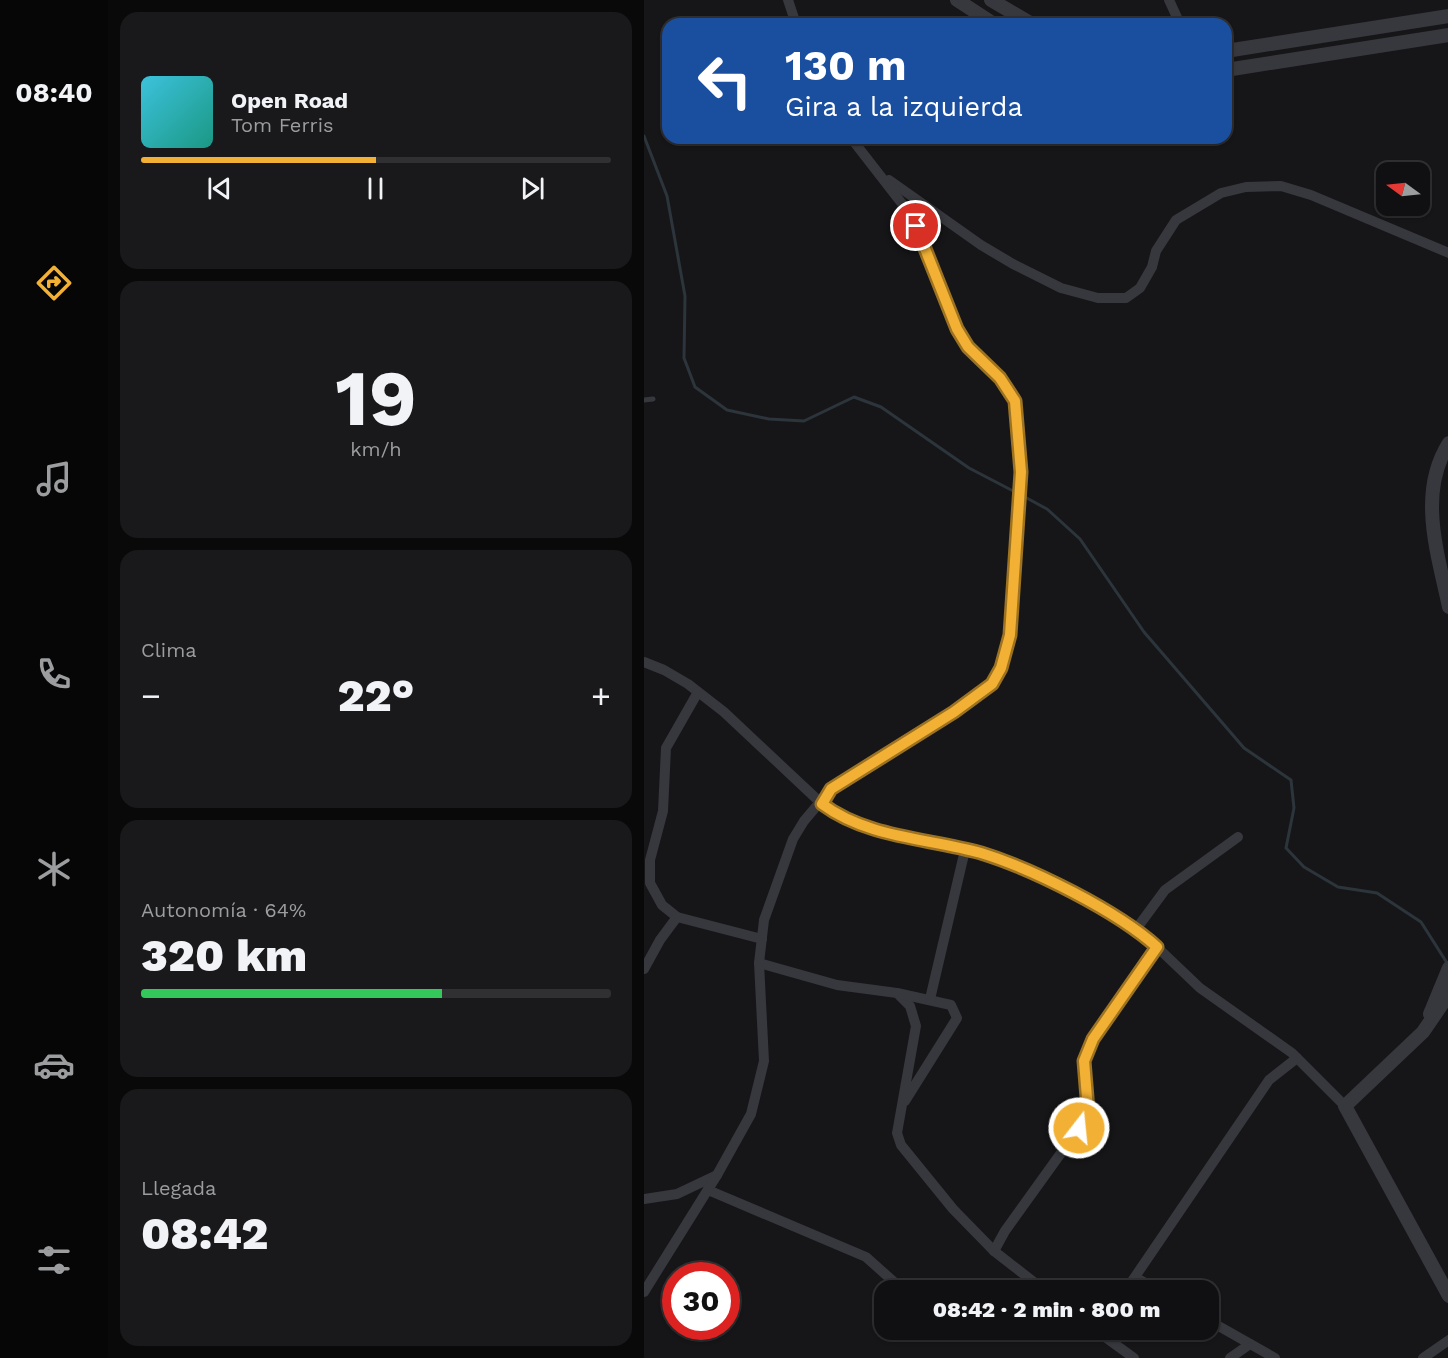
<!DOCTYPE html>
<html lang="es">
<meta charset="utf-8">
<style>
body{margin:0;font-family:"Work Sans",sans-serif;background:#19191b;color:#f1f3f6;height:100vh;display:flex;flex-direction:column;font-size:22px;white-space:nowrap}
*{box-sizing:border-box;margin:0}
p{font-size:20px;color:#9c9d9f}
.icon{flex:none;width:33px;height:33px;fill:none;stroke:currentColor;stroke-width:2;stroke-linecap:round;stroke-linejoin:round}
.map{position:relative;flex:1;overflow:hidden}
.sheet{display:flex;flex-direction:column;gap:12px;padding:12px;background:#09090a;width:536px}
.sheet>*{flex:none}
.banner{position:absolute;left:18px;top:18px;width:570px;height:126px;border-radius:18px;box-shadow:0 2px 4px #0004,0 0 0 2px #303032;background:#1a4fa0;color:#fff;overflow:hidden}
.needle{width:39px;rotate:285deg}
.tools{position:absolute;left:732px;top:162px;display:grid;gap:12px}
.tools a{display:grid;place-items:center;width:54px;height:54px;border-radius:12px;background:#101012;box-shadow:0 2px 4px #0004,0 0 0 2px #303032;font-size:30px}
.speed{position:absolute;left:18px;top:1262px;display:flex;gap:12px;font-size:30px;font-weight:700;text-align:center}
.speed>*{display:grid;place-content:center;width:78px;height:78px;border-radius:50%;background:#101012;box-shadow:0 2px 4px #0004,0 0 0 2px #303032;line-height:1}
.speed .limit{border:9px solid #d22;background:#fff;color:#111}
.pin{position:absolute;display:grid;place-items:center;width:51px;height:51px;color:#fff;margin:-26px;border:3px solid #fff;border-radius:50%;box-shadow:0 2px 6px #0007}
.me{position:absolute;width:66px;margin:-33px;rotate:16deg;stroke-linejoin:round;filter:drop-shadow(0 0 4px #0008)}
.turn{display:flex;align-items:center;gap:21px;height:126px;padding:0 24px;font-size:27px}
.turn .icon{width:78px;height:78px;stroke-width:2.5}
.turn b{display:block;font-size:42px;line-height:51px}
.big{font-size:45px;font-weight:800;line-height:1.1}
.sheet .card{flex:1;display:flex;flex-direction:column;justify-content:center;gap:9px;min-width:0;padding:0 21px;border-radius:18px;background:#19191b}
.sheet .dial{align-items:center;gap:0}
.dial b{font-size:78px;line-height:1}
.song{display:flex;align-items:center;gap:18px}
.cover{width:72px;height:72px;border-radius:9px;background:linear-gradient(135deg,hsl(190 70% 55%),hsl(170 70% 35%))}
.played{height:6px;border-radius:3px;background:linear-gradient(90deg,#f2b134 50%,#303032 50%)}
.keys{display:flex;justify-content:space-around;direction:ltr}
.heat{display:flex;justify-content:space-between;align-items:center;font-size:33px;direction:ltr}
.charge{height:9px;border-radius:4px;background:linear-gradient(90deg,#34c759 64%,#303032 0)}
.trip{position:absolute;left:230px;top:1280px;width:345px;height:60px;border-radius:18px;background:#101012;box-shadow:0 2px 4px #0004,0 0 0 2px #303032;font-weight:800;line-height:60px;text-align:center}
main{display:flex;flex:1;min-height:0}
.tabs{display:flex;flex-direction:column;width:108px;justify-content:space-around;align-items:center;background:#060607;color:#9c9d9f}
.tabs .icon{width:42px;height:42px}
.tabs .active{color:#f2b134}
.tabs b{font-size:27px;color:#f1f3f6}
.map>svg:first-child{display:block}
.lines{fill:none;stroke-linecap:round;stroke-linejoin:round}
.stream{stroke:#2c353c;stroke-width:3}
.service{stroke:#37383d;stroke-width:5}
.minor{stroke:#37383d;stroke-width:10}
.tertiary{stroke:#37383d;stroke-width:14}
.route-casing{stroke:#9d7322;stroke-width:15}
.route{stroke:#f2b134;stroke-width:10}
</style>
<main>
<nav class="tabs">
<b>08:40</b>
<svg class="icon active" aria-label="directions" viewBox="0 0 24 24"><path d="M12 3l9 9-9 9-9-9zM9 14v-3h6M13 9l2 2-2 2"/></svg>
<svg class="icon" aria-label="music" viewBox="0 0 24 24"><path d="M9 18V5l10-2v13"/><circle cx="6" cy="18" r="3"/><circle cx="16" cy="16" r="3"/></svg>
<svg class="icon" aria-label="phone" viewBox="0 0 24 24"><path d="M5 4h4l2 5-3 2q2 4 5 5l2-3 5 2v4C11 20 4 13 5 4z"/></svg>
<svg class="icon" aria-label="climate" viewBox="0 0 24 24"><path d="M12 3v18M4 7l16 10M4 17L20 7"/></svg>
<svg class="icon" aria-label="car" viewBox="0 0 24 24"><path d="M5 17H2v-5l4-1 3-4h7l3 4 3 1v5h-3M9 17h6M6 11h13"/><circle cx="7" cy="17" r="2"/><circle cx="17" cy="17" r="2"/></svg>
<svg class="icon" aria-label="filters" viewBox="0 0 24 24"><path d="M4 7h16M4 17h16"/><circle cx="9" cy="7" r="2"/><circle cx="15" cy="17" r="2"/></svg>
</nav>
<section class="sheet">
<div class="card">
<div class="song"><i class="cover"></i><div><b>Open Road</b><p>Tom Ferris</p></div></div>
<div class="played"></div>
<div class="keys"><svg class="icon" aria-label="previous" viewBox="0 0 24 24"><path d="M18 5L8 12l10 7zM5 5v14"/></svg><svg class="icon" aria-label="pause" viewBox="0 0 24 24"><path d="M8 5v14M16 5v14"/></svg><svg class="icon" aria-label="next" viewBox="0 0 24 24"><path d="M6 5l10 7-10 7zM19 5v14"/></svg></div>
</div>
<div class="card dial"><b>19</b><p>km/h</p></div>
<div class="card"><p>Clima</p>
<div class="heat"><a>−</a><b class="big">22°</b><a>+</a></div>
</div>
<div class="card"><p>Autonomía · 64%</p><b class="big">320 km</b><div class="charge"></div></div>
<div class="card"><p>Llegada</p><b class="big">08:42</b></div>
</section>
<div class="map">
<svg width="805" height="1358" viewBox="0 0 805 1358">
<rect width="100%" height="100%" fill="#161618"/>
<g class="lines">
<g class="stream">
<path d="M0 136 23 196 41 296 40 358 51 387 83 410 125 419 160 421 210 397 237 407 325 468 373 493"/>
<path d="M379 496 403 509 436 539 500 632 600 748 647 780 650 808 642 848 660 867 694 887 733 893 777 922 803 963"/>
</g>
<path class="service" d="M0 400 9 399"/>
<g class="minor">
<path d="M144 0 152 24"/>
<path d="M525 0 536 24"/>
<path d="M245 180 337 245 369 264 417 288 454 298H482L496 288 508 267 512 251 532 220 577 193 602 187 637 186 667 195 805 253"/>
<path d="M0 662 20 670 44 684 80 712 178 804 198 819 234 831 335 853 367 863 397 876 493 928 556 988 648 1053 701 1106"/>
<path d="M54 692 22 748 19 811 6 860V883L18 905 33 917 118 939"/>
<path d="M493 928 521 890 594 837"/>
<path d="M115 963 193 985 253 993 266 1006 272 1026 253 1133 257 1145 309 1209 350 1251 400 1290"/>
<path d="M0 969 16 940 33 917"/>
<path d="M253 993 307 1005 313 1018 261 1101"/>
<path d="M286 999 321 850"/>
<path d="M64 1190 222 1257 250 1282"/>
<path d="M0 1199 33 1194 73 1175"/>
<path d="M350 1251 361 1231 435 1128 444 1110 440 1061 449 1039 513 947"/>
<path d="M492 1278 514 1290"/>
<path d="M482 1290 625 1080 653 1058"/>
<path d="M0 1292 73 1175 107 1114 120 1061 115 963 120 920 149 839 160 821 187 789 310 712 348 684 357 668 366 635 377 472 371 401 356 378 324 347 313 329 266 214 207 138"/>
<path d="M564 1320 631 1358"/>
<path d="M450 1329 490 1358"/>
<path d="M586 1358 606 1344"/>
<path d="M779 1358 805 1340"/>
</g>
<g class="tertiary">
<path d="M313 0 350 24"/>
<path d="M347 0 388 24"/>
<path d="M582 51 805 16"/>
<path d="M582 70 805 35"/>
<path d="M805 443C773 493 794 554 805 607"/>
<path d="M805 994 779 1032 701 1106 805 1296"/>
<path d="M786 1014 805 968"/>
</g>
</g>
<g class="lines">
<defs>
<path id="route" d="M272 226 313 329 324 347 356 378 371 401 377 472 366 635 357 668 348 684 310 712 187 789 178 804C224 838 283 838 337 853 389 869 473 911 513 947L449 1039 440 1061 444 1110 435 1128"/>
</defs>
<use href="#route" class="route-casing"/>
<use href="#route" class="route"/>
</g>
</svg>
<div class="tools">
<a><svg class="needle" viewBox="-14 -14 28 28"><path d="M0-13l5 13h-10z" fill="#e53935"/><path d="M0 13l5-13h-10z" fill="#9c9d9f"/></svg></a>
</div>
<div class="speed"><div class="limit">30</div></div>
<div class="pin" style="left:272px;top:226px;background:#d93025"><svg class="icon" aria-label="arrive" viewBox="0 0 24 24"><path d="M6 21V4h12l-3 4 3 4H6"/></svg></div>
<svg class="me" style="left:435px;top:1128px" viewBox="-20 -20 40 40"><circle r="17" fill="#f2b134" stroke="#fff" stroke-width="3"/><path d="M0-11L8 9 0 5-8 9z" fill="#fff"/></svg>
<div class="trip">08:42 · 2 min · 800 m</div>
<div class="banner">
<div class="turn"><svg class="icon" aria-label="left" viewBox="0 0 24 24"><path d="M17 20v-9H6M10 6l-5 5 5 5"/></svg><div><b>130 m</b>Gira a la izquierda</div></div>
</div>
</div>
</main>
